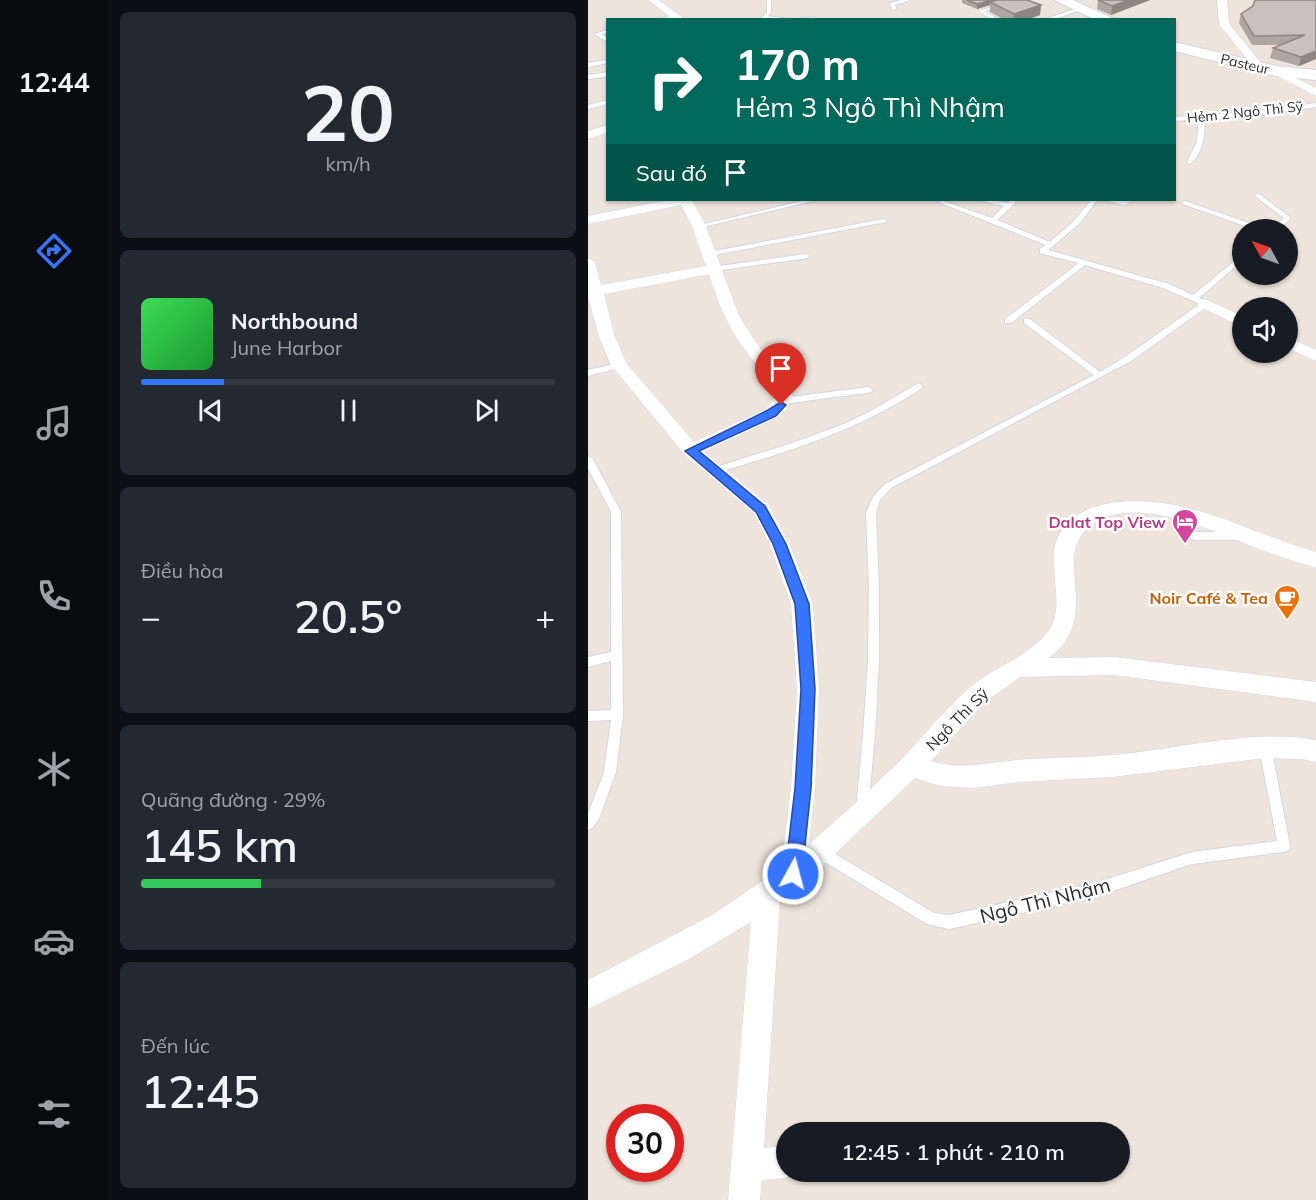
<!DOCTYPE html>
<html lang="vi">
<meta charset="utf-8">
<style>
body{margin:0;font-family:Mulish,sans-serif;background:#242831;color:#f1f3f6;height:100vh;display:flex;flex-direction:column;font-size:22px;white-space:nowrap}
*{box-sizing:border-box;margin:0}
p{font-size:20px;color:#9ea1a6}
.icon{flex:none;width:33px;height:33px;fill:none;stroke:currentColor;stroke-width:2;stroke-linecap:round;stroke-linejoin:round}
.map{position:relative;flex:1;overflow:hidden}
.drawer{display:flex;flex-direction:column;gap:12px;padding:12px;background:#0d0f14;width:480px}
.drawer>*{flex:none}
.top-card{position:absolute;left:18px;top:18px;width:570px;height:183px;border-radius:0px;box-shadow:0 2px 4px #0004;background:#00695c;color:#fff;overflow:hidden}
.needle{width:39px;rotate:310deg}
.tools{position:absolute;left:644px;top:219px;display:grid;gap:12px}
.tools a{display:grid;place-items:center;width:66px;height:66px;border-radius:50%;background:#171b24;box-shadow:0 2px 4px #0004;font-size:30px}
.speed{position:absolute;left:18px;top:1104px;display:flex;gap:12px;font-size:30px;font-weight:700;text-align:center}
.speed>*{display:grid;place-content:center;width:78px;height:78px;border-radius:50%;background:#171b24;box-shadow:0 2px 4px #0004;line-height:1}
.speed .limit{border:9px solid #d22;background:#fff;color:#111}
.pin{position:absolute;display:grid;place-items:center;width:51px;height:51px;color:#fff;margin:-62px -26px;border-radius:50% 50% 50% 0;rotate:-45deg;box-shadow:0 0 6px #0007}
.pin .icon{rotate:45deg}
.me{position:absolute;width:66px;margin:-33px;rotate:7deg;stroke-linejoin:round;filter:drop-shadow(0 0 4px #0008)}
.turn{display:flex;align-items:center;gap:21px;height:126px;padding:0 30px;font-size:27px}
.turn .icon{width:78px;height:78px;stroke-width:2.5}
.turn b{display:block;font-size:42px;line-height:51px}
.then{display:flex;align-items:center;height:57px;padding:0 30px;background:#0003;gap:12px;font-size:22px}
.big{font-size:45px;font-weight:600;line-height:1.1}
.drawer .tile{flex:1;display:flex;flex-direction:column;justify-content:center;gap:9px;min-width:0;padding:0 21px;border-radius:9px;background:#242831}
.drawer .dial{align-items:center;gap:0}
.dial b{font-size:78px;line-height:1}
.song{display:flex;align-items:center;gap:18px}
.cover{width:72px;height:72px;border-radius:9px;background:linear-gradient(135deg,hsl(130 70% 55%),hsl(130 70% 35%))}
.played{height:6px;border-radius:3px;background:linear-gradient(90deg,#3774ff 20%,#363941 20%)}
.keys{display:flex;justify-content:space-around;direction:ltr}
.heat{display:flex;justify-content:space-between;align-items:center;font-size:33px;direction:ltr}
.charge{height:9px;border-radius:4px;background:linear-gradient(90deg,#34c759 29%,#363941 0)}
.trip{position:absolute;left:188px;top:1122px;width:354px;height:60px;border-radius:30px;background:#171b24;box-shadow:0 2px 4px #0004;font-weight:600;line-height:60px;text-align:center}
main{display:flex;flex:1;min-height:0}
.menu{display:flex;flex-direction:column;width:108px;justify-content:space-around;align-items:center;background:#090b0e;color:#9ea1a6}
.menu .icon{width:42px;height:42px}
.menu .selected{color:#3774ff}
.menu b{font-size:27px;color:#f1f3f6}
.map>svg:first-child{display:block}
.lines{fill:none;stroke-linecap:round;stroke-linejoin:round}
.lane-casing{stroke:#d1d7e5;stroke-width:2}
.street-casing{stroke:#d1d7e5;stroke-width:1}
.secondary-casing{stroke:#d1d7e5;stroke-width:2}
.lane{fill:#fff;fill-rule:evenodd}
.street{fill:#fff;fill-rule:evenodd}
.secondary{fill:#fff;fill-rule:evenodd}
.wall{fill:#ada6a1}
.shaded-wall{fill:#8d8783}
.building{fill:#c9c1bb;stroke:#8d8783;stroke-width:1.5}
.route{fill:#3774ff;stroke:#244ba6;stroke-width:1.5}
.labels{text-anchor:middle;dominant-baseline:central;stroke-width:5;stroke-linejoin:round;paint-order:stroke}
.far-street-label{font-size:14px;fill:#2b2b2b;stroke:#fff}
.hotel-label{font-size:16px;font-weight:bold;fill:#b23c85;stroke:#fff;text-anchor:end}
.food-label{font-size:16px;font-weight:bold;fill:#c56008;stroke:#fff;text-anchor:end}
.street-label{font-size:16px;fill:#2b2b2b;stroke:#fff}
.near-street-label{font-size:20px;fill:#2b2b2b;stroke:#fff}
</style>
<main>
<nav class="menu">
<b>12:44</b>
<svg class="icon selected" aria-label="directions" viewBox="0 0 24 24"><path d="M12 3l9 9-9 9-9-9zM9 14v-3h6M13 9l2 2-2 2"/></svg>
<svg class="icon" aria-label="music" viewBox="0 0 24 24"><path d="M9 18V5l10-2v13"/><circle cx="6" cy="18" r="3"/><circle cx="16" cy="16" r="3"/></svg>
<svg class="icon" aria-label="phone" viewBox="0 0 24 24"><path d="M5 4h4l2 5-3 2q2 4 5 5l2-3 5 2v4C11 20 4 13 5 4z"/></svg>
<svg class="icon" aria-label="climate" viewBox="0 0 24 24"><path d="M12 3v18M4 7l16 10M4 17L20 7"/></svg>
<svg class="icon" aria-label="car" viewBox="0 0 24 24"><path d="M5 17H2v-5l4-1 3-4h7l3 4 3 1v5h-3M9 17h6M6 11h13"/><circle cx="7" cy="17" r="2"/><circle cx="17" cy="17" r="2"/></svg>
<svg class="icon" aria-label="filters" viewBox="0 0 24 24"><path d="M4 7h16M4 17h16"/><circle cx="9" cy="7" r="2"/><circle cx="15" cy="17" r="2"/></svg>
</nav>
<section class="drawer">
<div class="tile dial"><b>20</b><p>km/h</p></div>
<div class="tile">
<div class="song"><i class="cover"></i><div><b>Northbound</b><p>June Harbor</p></div></div>
<div class="played"></div>
<div class="keys"><svg class="icon" aria-label="previous" viewBox="0 0 24 24"><path d="M18 5L8 12l10 7zM5 5v14"/></svg><svg class="icon" aria-label="pause" viewBox="0 0 24 24"><path d="M8 5v14M16 5v14"/></svg><svg class="icon" aria-label="next" viewBox="0 0 24 24"><path d="M6 5l10 7-10 7zM19 5v14"/></svg></div>
</div>
<div class="tile"><p>Điều hòa</p>
<div class="heat"><a>−</a><b class="big">20.5°</b><a>+</a></div>
</div>
<div class="tile"><p>Quãng đường · 29%</p><b class="big">145 km</b><div class="charge"></div></div>
<div class="tile"><p>Đến lúc</p><b class="big">12:45</b></div>
</section>
<div class="map">
<svg width="728" height="1200" viewBox="0 0 728 1200">
<rect width="100%" height="100%" fill="#eee4dc"/>
<g class="lines">
<defs>
<g id="lane">
<path d="M179 0H183V12L180 16 209 20H172L179 12Z"/>
<path d="M314 0H322L307 5 308 9 304 10 302 3Z"/>
<path d="M431 0H439L396 11 412 20H405L390 11Z"/>
<path d="M493 7 497 8 464 20H455Z"/>
<path d="M88 15 90 17 70 20V19Z"/>
<path d="M225 17 227 19 210 20Z"/>
<path d="M20 30V33L13 34 20 38V42L6 34Z"/>
<path d="M20 60V63L0 67V63Z"/>
<path d="M20 72V76L0 79V75Z"/>
<path d="M20 100V104L0 109V105Z"/>
<path d="M728 103V107L674 115 617 119C617 134 615 154 602 164L599 162 609 142 611 119 586 121V117L674 111Z"/>
<path d="M667 194H671L702 217V219L691 230H683L696 218 667 196Z"/>
<path d="M219 200H229L111 228 108 226Z"/>
<path d="M390 200H402L420 203 423 200H429L424 206 409 220 462 242 487 220 503 200H509L492 223 460 250 581 284 605 295 654 255V261L611 298 620 302V306L543 361 303 488 292 500 288 513 291 588V661L287 735 280 809 278 813 274 815 270 813 268 809 275 735 280 661 281 588 278 513 285 497 297 484 506 375 436 323V319H442L512 372 537 357 612 304 575 288 497 265 423 323H417V319L491 263 452 253V249L458 245 350 202 355 201 404 218 416 206Z"/>
<path d="M516 200H544L537 205Z"/>
<path d="M597 201 678 229 679 230H668L595 204 594 203Z"/>
<path d="M296 219 298 220V222L121 256 117 254 121 252Z"/>
<path d="M218 254H221V258L125 271 121 269 125 267Z"/>
<path d="M31 363H34V367L0 376V370Z"/>
<path d="M331 383 335 386 334 388C271 430 200 452 128 473L123 470 125 468 204 443 256 424 281 412Z"/>
<path d="M281 387 285 390 284 392 195 404 191 401 195 398Z"/>
<path d="M0 456 5 459 33 512 35 715 28 772 11 819 4 828 0 830V814L16 772 23 720 0 721V711L23 710V661L0 667V657L23 652V512L0 468Z"/>
<path d="M606 532H653L658 536 653 540H606L601 536Z"/>
<path d="M677 742 681 743 683 747 702 846 701 850 696 852 604 864 507 897 361 929 339 924 227 856 226 852 227 848 232 846 237 848 346 913 361 915 507 883 604 852 689 841 671 747 673 743Z"/>
</g>
<g id="street">
<path d="M60 0H71L98 20H86Z"/>
<path d="M629 0H639L641 24 675 65V69H667L631 24Z"/>
<path d="M688 68 728 88V96L684 73V69Z"/>
<path d="M20 125V132L0 139V131Z"/>
<path d="M80 200H104L118 226 151 316 167 341 201 385 205 397 199 409 190 417 116 452 180 504 202 545 225 604 231 689 227 788 221 844C253 816 285 788 315 758 337 735 356 710 380 689 404 668 437 658 458 634 480 609 459 571 468 542 474 525 490 512 506 507 582 484 657 532 728 552V568C709 562 690 556 671 549 628 532 548 493 505 524 488 536 485 550 486 571 489 608 493 632 461 658L526 657 728 682V702L526 675 432 677 397 702 343 761C371 770 400 763 429 760 461 757 493 758 524 755 586 750 668 728 728 740V762L714 759 677 758 524 777 430 782 386 788 352 786 327 778 234 866 192 902 176 1148 198 1146V1172H210L198 1178 174 1180 172 1200H140L163 922 101 959 0 1009V980L126 914 193 868 203 788 209 689 203 604 182 545 166 513 97 455 23 365 11 337 0 297V258L7 262 13 285 118 266 104 226 93 205 0 224V216ZM121 274C129 299 137 321 152 343 164 361 182 376 187 397L178 409 106 442 39 364 27 337 16 294Z"/>
<path d="M617 299 654 316V327L612 307 609 304 612 301Z"/>
<path d="M699 337 728 350V361L699 348Z"/>
</g>
<g id="secondary">
<path d="M466 0H485L528 20H508Z"/>
<path d="M586 42 688 66 728 70V80L688 76 586 51Z"/>
</g>
</defs>
<use href="#lane" class="lane-casing"/>
<use href="#street" class="street-casing"/>
<use href="#secondary" class="secondary-casing"/>
<use href="#lane" class="lane"/>
<use href="#street" class="street"/>
<use href="#secondary" class="secondary"/>
</g>
<g class="wall">
<path d="M374 0H439L453 5 452 15 438 20H417L402 12V5L389 9 374 3Z"/>
<path d="M510 0H562L523 15 509 9Z"/>
<path d="M728 0V59L711 66 682 58 685 48 694 45H664L651 23 653 14 665 6Z"/>
</g>
<g class="shaded-wall">
<path d="M405 0H417L402 2V5L389 9V4Z"/>
<path d="M541 0H562L523 15 524 6Z"/>
<path d="M453 5 452 15 438 20H425L426 14Z"/>
<path d="M728 51V59L711 66 713 57Z"/>
</g>
<g class="building">
<path d="M379 0H405L389 4Z"/>
<path d="M410 0H439L453 5 426 14 402 2Z"/>
<path d="M510 0H541L524 6Z"/>
<path d="M667 0H728V51L713 57 685 48 717 35 666 36 653 14 665 6Z"/>
</g>
<path class="route" d="M193 402 198 405 188 416 111 451 177 506 198 544 221 604 227 689 223 788 214 874 211 880 205 882 199 880 197 874 207 788 213 689 207 604 185 544 168 512 97 451 180 410Z"/>
<defs>
<symbol id="hotel-pin" viewBox="-11 -11 22 30"><path d="M0 17L-7.5 6A9.5 9.5 0 1 1 7.5 6Z" fill="#d1479c" stroke="#fff"/><path d="M-6-4.5h1.5V1H6V5H4.5V3h-9V5H-6ZM-4 0a1.8 1.8 0 1 1 3.6 0ZM.5 0V-2.5h3Q6-2.5 6 0Z" fill="#fff"/></symbol>
<symbol id="cafe-pin" viewBox="-11 -11 22 30"><path d="M0 17L-7.5 6A9.5 9.5 0 1 1 7.5 6Z" fill="#e8710a" stroke="#fff"/><path d="M-5.5-4.5H6V0H3Q3 3.5 0 3.5H-2.5Q-5.5 3.5-5.5 0ZM3-3.2v2h1.7v-2ZM-6 4.5H4V6H-6Z" fill="#fff"/></symbol>
</defs>
<g fill-rule="evenodd">
<use href="#hotel-pin" x="582" y="507" width="30" height="40"/>
<use href="#cafe-pin" x="684" y="583" width="30" height="40"/>
</g>
<g class="labels">
<g class="far-street-label">
<text transform="translate(657 64) rotate(13)">Pasteur</text>
<text transform="translate(657 112) rotate(-6)">Hẻm 2 Ngô Thì Sỹ</text>
</g>
<g class="hotel-label">
<text x="578" y="522">Dalat Top View</text>
</g>
<g class="food-label">
<text x="680" y="598">Noir Café &amp; Tea</text>
</g>
<g class="street-label">
<text transform="translate(369 719) rotate(-45)">Ngô Thì Sỹ</text>
</g>
<g class="near-street-label">
<text transform="translate(457 900) rotate(-14)">Ngô Thì Nhậm</text>
</g>
</g>
</svg>
<div class="tools">
<a><svg class="needle" viewBox="-14 -14 28 28"><path d="M0-13l5 13h-10z" fill="#e53935"/><path d="M0 13l5-13h-10z" fill="#9ea1a6"/></svg></a>
<a><svg class="icon" aria-label="sound" viewBox="0 0 24 24"><path d="M4 9h4l5-4v14l-5-4H4zM17 9q2 3 0 6"/></svg></a>
</div>
<div class="speed"><div class="limit">30</div></div>
<div class="pin" style="left:193px;top:405px;background:#d93025"><svg class="icon" aria-label="arrive" viewBox="0 0 24 24"><path d="M6 21V4h12l-3 4 3 4H6"/></svg></div>
<svg class="me" style="left:205px;top:874px" viewBox="-20 -20 40 40"><circle r="17" fill="#3774ff" stroke="#fff" stroke-width="3"/><path d="M0-11L8 9 0 5-8 9z" fill="#fff"/></svg>
<div class="trip">12:45 · 1 phút · 210 m</div>
<div class="top-card">
<div class="turn"><svg class="icon" aria-label="right" viewBox="0 0 24 24"><path d="M7 20v-9h11M14 6l5 5-5 5"/></svg><div><b>170 m</b>Hẻm 3 Ngô Thì Nhậm</div></div>
<div class="then">Sau đó<svg class="icon" aria-label="arrive" viewBox="0 0 24 24"><path d="M6 21V4h12l-3 4 3 4H6"/></svg></div>
</div>
</div>
</main>
